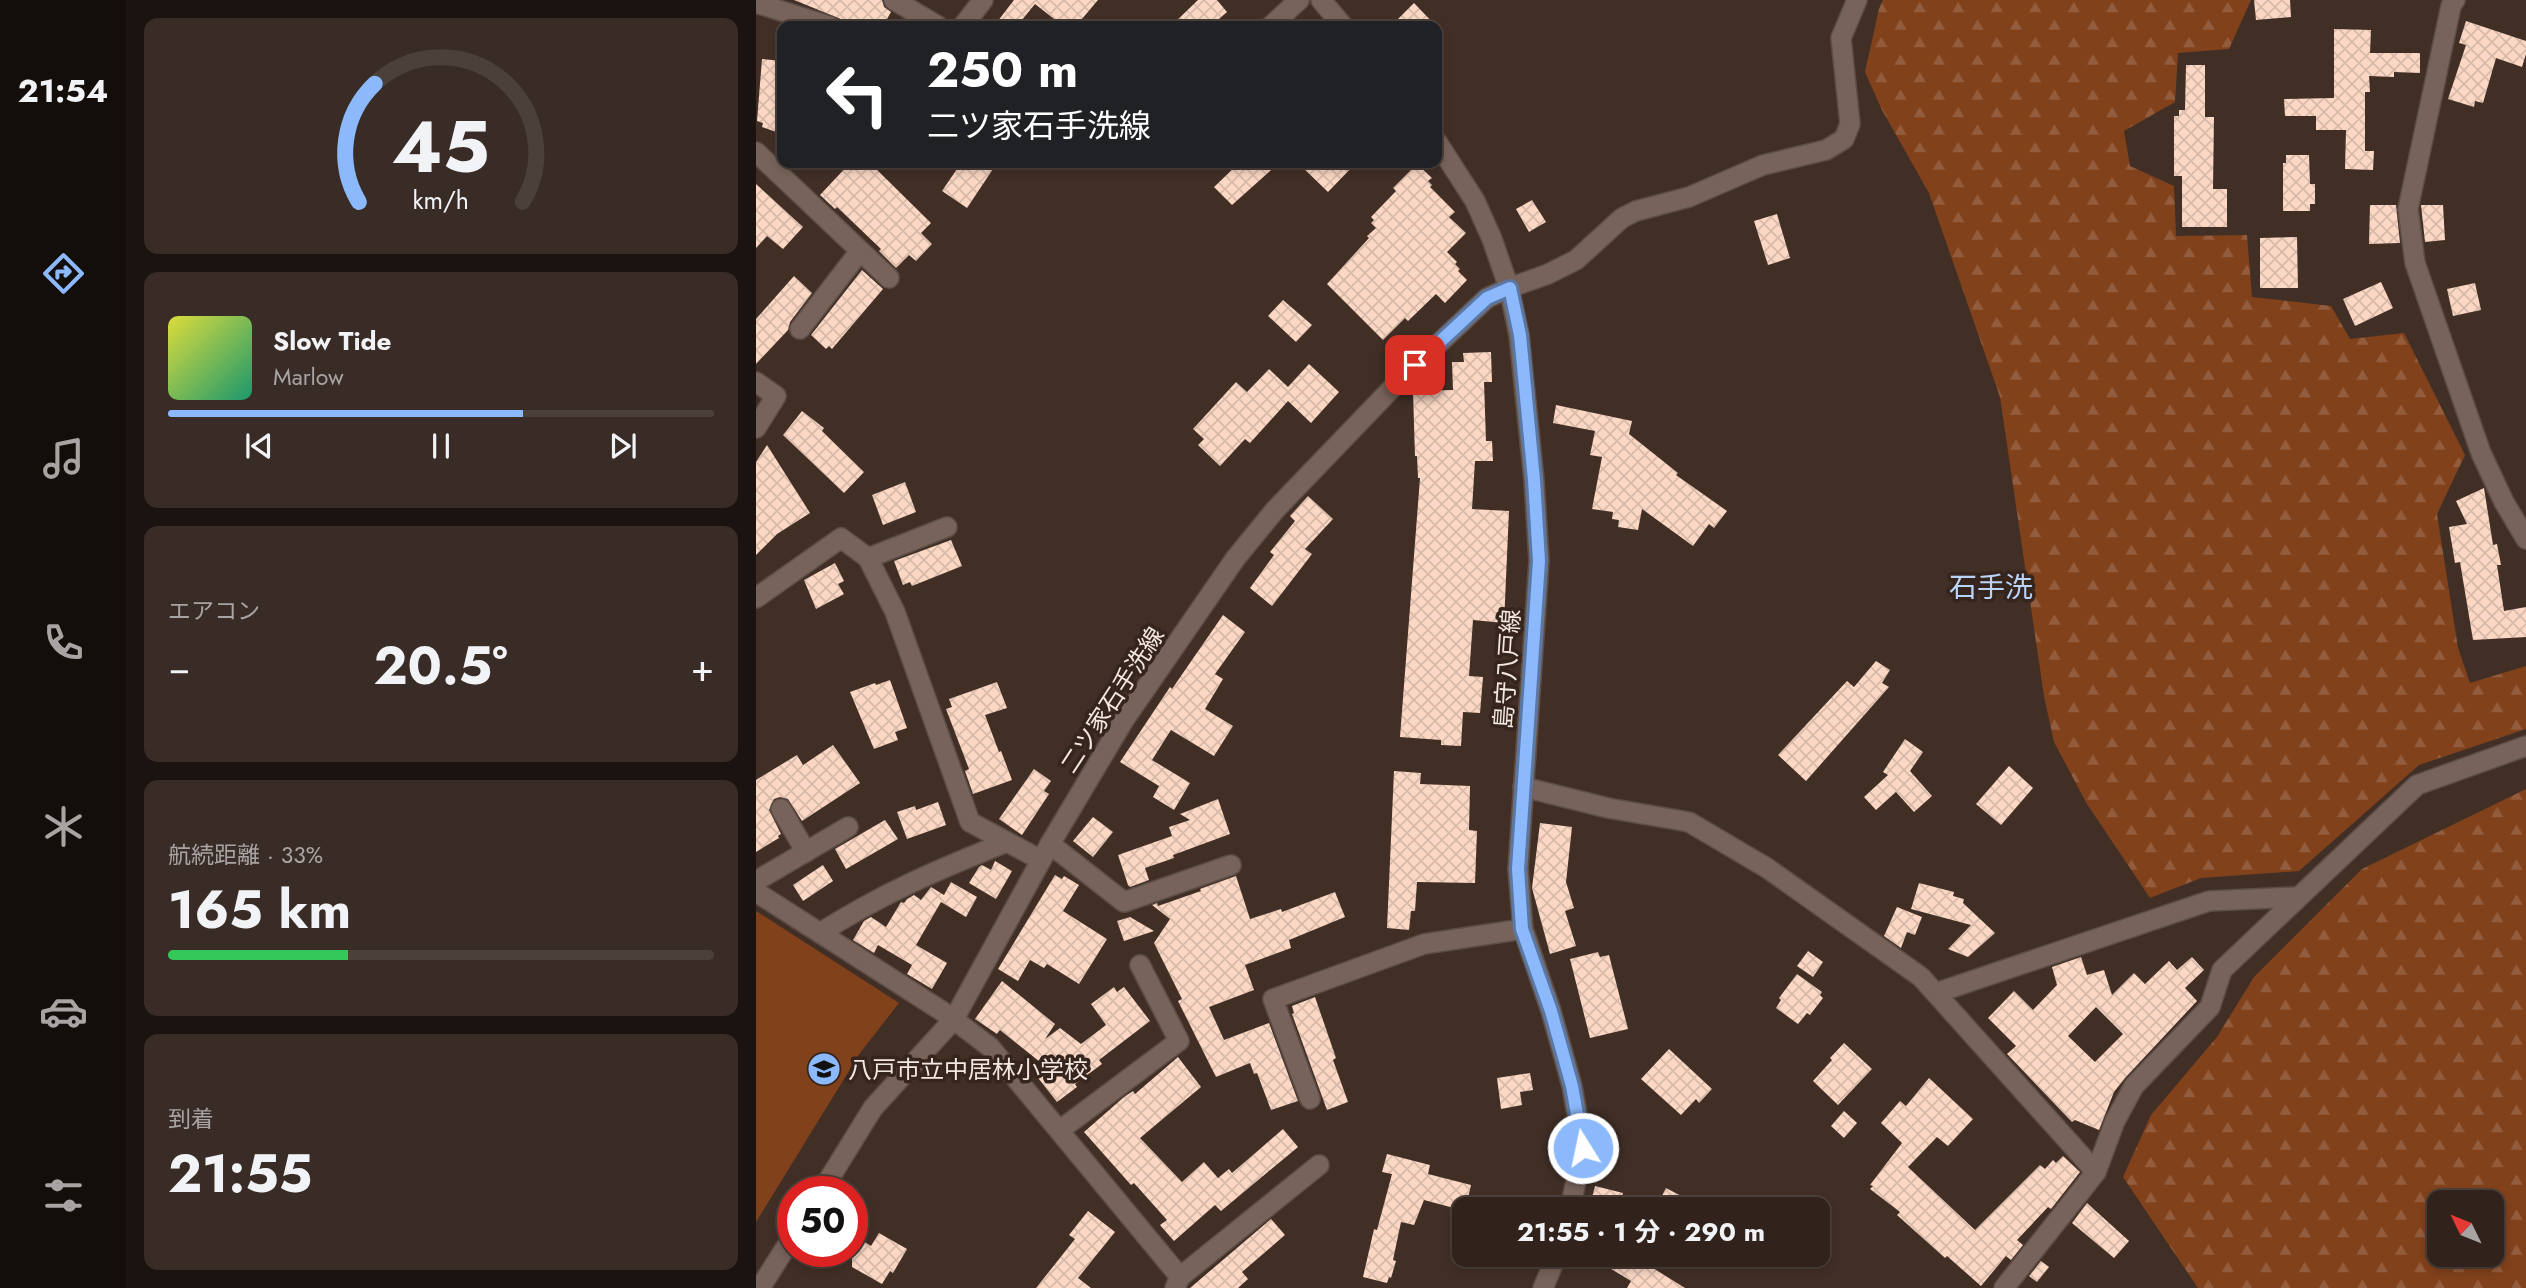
<!DOCTYPE html>
<html lang="ja">
<meta charset="utf-8">
<style>
body{margin:0;font-family:Jost,"Noto Sans JP",sans-serif;background:#392b25;color:#f1f3f6;height:100vh;display:flex;flex-direction:column;font-size:26px;white-space:nowrap}
*{box-sizing:border-box;margin:0}
p{font-size:23px;color:#a8a4a3}
.icon{flex:none;width:38px;height:38px;fill:none;stroke:currentColor;stroke-width:2;stroke-linecap:round;stroke-linejoin:round}
.map{position:relative;flex:1;overflow:hidden}
.panel{display:flex;flex-direction:column;gap:18px;padding:18px;background:#1b130f;width:630px}
.panel>*{flex:none}
.banner{position:absolute;left:21px;top:21px;width:665px;height:147px;border-radius:14px;box-shadow:0 4px 10px #0003,0 0 0 2px #4c403b;background:#202124;color:#fff;overflow:hidden}
.needle{width:46px;rotate:313deg}
.buttons{position:absolute;left:1671px;top:1190px;display:grid;gap:14px}
.buttons a{display:grid;place-items:center;width:77px;height:77px;border-radius:14px;background:#31231c;box-shadow:0 4px 10px #0003,0 0 0 2px #4c403b;font-size:35px}
.speed{position:absolute;left:21px;top:1176px;display:flex;gap:14px;font-size:35px;font-weight:700;text-align:center}
.speed>*{display:grid;place-content:center;width:91px;height:91px;border-radius:50%;background:#31231c;box-shadow:0 4px 10px #0003,0 0 0 2px #4c403b;line-height:1}
.speed .limit{border:10px solid #d22;background:#fff;color:#111}
.pin{position:absolute;display:grid;place-items:center;width:60px;height:60px;color:#fff;margin:-30px;border-radius:14px;box-shadow:0 4px 10px #0006}
.me{position:absolute;width:77px;margin:-38px;rotate:350deg;stroke-linejoin:round;filter:drop-shadow(0 0 5px #0008)}
.turn{display:flex;align-items:center;gap:24px;height:147px;padding:0 35px;font-size:32px}
.turn .icon{width:91px;height:91px;stroke-width:2.5}
.turn b{display:block;font-size:49px;line-height:60px}
.big{font-size:52px;font-weight:700;line-height:1.1}
.panel .tile{flex:1;display:flex;flex-direction:column;justify-content:center;gap:10px;min-width:0;padding:0 24px;border-radius:14px;background:#392b25}
.panel .dial{align-items:center;gap:0}
.dial svg{height:182px;overflow:visible;fill:none;stroke:#4c403b;stroke-width:7;stroke-linecap:round;text-anchor:middle}
.dial text{fill:#f1f3f6;stroke:none}
.song{display:flex;align-items:center;gap:21px}
.cover{width:84px;height:84px;border-radius:10px;background:linear-gradient(135deg,hsl(60 70% 55%),hsl(160 70% 35%))}
.played{height:7px;border-radius:4px;background:linear-gradient(90deg,#8cb9fc 65%,#4c403b 65%)}
.keys{display:flex;justify-content:space-around;direction:ltr}
.heat{display:flex;justify-content:space-between;align-items:center;font-size:38px;direction:ltr}
.charge{height:10px;border-radius:5px;background:linear-gradient(90deg,#34c759 33%,#4c403b 0)}
.trip{position:absolute;left:696px;top:1197px;width:378px;height:70px;border-radius:14px;background:#31231c;box-shadow:0 4px 10px #0003,0 0 0 2px #4c403b;font-weight:700;line-height:70px;text-align:center}
main{display:flex;flex:1;min-height:0}
.tabs{display:flex;flex-direction:column;width:126px;justify-content:space-around;align-items:center;background:#140e0b;color:#a8a4a3}
.tabs .icon{width:49px;height:49px}
.tabs .on{color:#8cb9fc}
.tabs b{font-size:32px;color:#f1f3f6}
.map>svg:first-child{display:block}
.green{fill:#81411b}
.forest{fill:url(#forest-firs);fill-rule:evenodd}
.building{fill:url(#building-cross-hatch);fill-rule:evenodd}
.lines{fill:none;stroke-linecap:round;stroke-linejoin:round}
.minor-casing{stroke:#5c4d46;stroke-width:22}
.tertiary-casing{stroke:#5c4d46;stroke-width:22}
.secondary-casing{stroke:#5c4d46;stroke-width:22}
.minor{stroke:#776359;stroke-width:19}
.tertiary{stroke:#776359;stroke-width:19}
.secondary{stroke:#776359;stroke-width:19}
.route-casing{stroke:#5b78a4;stroke-width:18}
.route{stroke:#8cb9fc;stroke-width:12}
.labels{text-anchor:middle;dominant-baseline:central;stroke-width:7;stroke-linejoin:round;paint-order:stroke}
.street-label{font-size:24px;fill:#f3e7e2;stroke:#36251d}
.poi-label{font-size:24px;fill:#f3e7e2;stroke:#36251d;text-anchor:start}
.quarter-label{font-size:28px;fill:#b9d3f9;stroke:#36251d}
</style>
<main>
<nav class="tabs">
<b>21:54</b>
<svg class="icon on" aria-label="directions" viewBox="0 0 24 24"><path d="M12 3l9 9-9 9-9-9zM9 14v-3h6M13 9l2 2-2 2"/></svg>
<svg class="icon" aria-label="music" viewBox="0 0 24 24"><path d="M9 18V5l10-2v13"/><circle cx="6" cy="18" r="3"/><circle cx="16" cy="16" r="3"/></svg>
<svg class="icon" aria-label="phone" viewBox="0 0 24 24"><path d="M5 4h4l2 5-3 2q2 4 5 5l2-3 5 2v4C11 20 4 13 5 4z"/></svg>
<svg class="icon" aria-label="climate" viewBox="0 0 24 24"><path d="M12 3v18M4 7l16 10M4 17L20 7"/></svg>
<svg class="icon" aria-label="car" viewBox="0 0 24 24"><path d="M5 17H2v-5l4-1 3-4h7l3 4 3 1v5h-3M9 17h6M6 11h13"/><circle cx="7" cy="17" r="2"/><circle cx="17" cy="17" r="2"/></svg>
<svg class="icon" aria-label="filters" viewBox="0 0 24 24"><path d="M4 7h16M4 17h16"/><circle cx="9" cy="7" r="2"/><circle cx="15" cy="17" r="2"/></svg>
</nav>
<section class="panel">
<div class="tile dial"><svg viewBox="0 0 100 80">
<path d="M14 69A42 42 0 1 1 86 69"/>
<path d="M14 69A42 42 0 0 1 21 17" stroke="#8cb9fc"/>
<text x="50" y="56" font-size="32" font-weight="700">45</text>
<text x="50" y="72" font-size="11">km/h</text>
</svg></div>
<div class="tile">
<div class="song"><i class="cover"></i><div><b>Slow Tide</b><p>Marlow</p></div></div>
<div class="played"></div>
<div class="keys"><svg class="icon" aria-label="previous" viewBox="0 0 24 24"><path d="M18 5L8 12l10 7zM5 5v14"/></svg><svg class="icon" aria-label="pause" viewBox="0 0 24 24"><path d="M8 5v14M16 5v14"/></svg><svg class="icon" aria-label="next" viewBox="0 0 24 24"><path d="M6 5l10 7-10 7zM19 5v14"/></svg></div>
</div>
<div class="tile"><p>エアコン</p>
<div class="heat"><a>−</a><b class="big">20.5°</b><a>+</a></div>
</div>
<div class="tile"><p>航続距離 · 33%</p><b class="big">165 km</b><div class="charge"></div></div>
<div class="tile"><p>到着</p><b class="big">21:55</b></div>
</section>
<div class="map">
<svg width="1770" height="1288" viewBox="0 0 1770 1288">
<defs>
<pattern id="forest-firs" width="22" height="20" patternUnits="userSpaceOnUse" patternTransform="scale(1.75)"><rect width="22" height="20" fill="#81411b"/><path d="M5 1l3.5 6h-7zM16 11l3.5 6h-7z" fill="#935c3c"/></pattern>
<pattern id="building-cross-hatch" width="8" height="8" patternUnits="userSpaceOnUse" patternTransform="scale(1.75)"><rect width="8" height="8" fill="#fbd7c4"/><path d="M0 0l8 8M0 8l8-8" fill="none" stroke="#d7baaa"/></pattern>
</defs>
<rect width="100%" height="100%" fill="#412f26"/>
<path class="green" d="M0 911 143 1003 104 1053 0 1222Z"/>
<g class="forest">
<path d="M1127 0H1495L1473 49 1422 53 1419 102 1368 131 1374 166 1418 186 1420 236 1491 235 1496 297 1575 306 1594 339 1648 333 1709 455 1681 514 1702 648 1714 683 1770 666V729L1663 765 1543 871 1445 878 1394 898 1331 804 1298 742 1288 696 1244 397 1173 193 1126 110 1109 72 1123 9Z"/>
<path d="M1770 789V1288H1442L1367 1177 1395 1115 1461 1037 1498 977 1606 869ZM1684 1202H1736V1255H1684Z"/>
</g>
<g class="building">
<path d="M38 0H126L128 7 135 12 127 26H102Z"/>
<path d="M258 0H342L320 26H307L279 4 261 26H238Z"/>
<path d="M442 0H461L471 12 455 26H415Z"/>
<path d="M1498 0H1534L1535 17 1500 20Z"/>
<path d="M658 3 680 26H635Z"/>
<path d="M1710 21 1770 41V54L1766 67 1740 58 1727 103 1719 101 1718 107 1692 99 1710 45 1703 43Z"/>
<path d="M1578 29 1615 30 1614 53H1664V73L1638 72V77L1613 76 1614 92H1609V151H1618L1617 170 1589 169 1590 130H1560V116H1529L1528 99 1578 98Z"/>
<path d="M6 59 26 61V134L6 127 7 123 1 121Z"/>
<path d="M1430 65H1449V117H1458L1457 189H1471V227H1426V176H1418V116H1423V110H1429Z"/>
<path d="M1530 155H1553L1554 184H1559V204H1554V211H1527V163H1530Z"/>
<path d="M94 163H114L175 223 165 233 176 244 160 261 153 255 140 268 123 251 125 249 81 207 79 209 64 195Z"/>
<path d="M205 163H241L211 208 186 191Z"/>
<path d="M480 163H523L476 205 458 187 482 164Z"/>
<path d="M542 163H600L572 192Z"/>
<path d="M661 164 676 178 672 181 676 185 674 187 699 212 693 217 710 233 691 252 701 262 699 264 704 269 702 271 711 280 689 303 680 294 652 321 649 318 627 340 571 284 613 238 611 236 620 228 615 223 618 220 615 217 640 191 637 188Z"/>
<path d="M0 184 47 227 27 249 11 236 0 248Z"/>
<path d="M776 200 790 222 773 232 760 209Z"/>
<path d="M1614 205H1640L1644 243 1613 244Z"/>
<path d="M1665 205H1687L1689 240 1669 242Z"/>
<path d="M1021 214 1034 258 1012 265 998 221Z"/>
<path d="M1541 237 1542 288H1504V238Z"/>
<path d="M106 270 127 289 76 349 73 346 70 349 55 335Z"/>
<path d="M38 276 56 293 34 322 32 330 0 364V319Z"/>
<path d="M1625 282 1637 308 1599 326 1587 299Z"/>
<path d="M1719 283 1725 310 1697 316 1691 289Z"/>
<path d="M527 300 556 325 540 342 512 316Z"/>
<path d="M735 352 736 382H728L730 441H736L737 461H719L716 509 753 511 748 623 717 620 713 676 727 677 724 713 707 712 705 746 685 745V740L644 737 664 478H662L661 456H659L657 391 697 390 696 362H708L707 353Z"/>
<path d="M553 364 583 392 555 423 532 401 494 443 489 439 464 466 442 445 448 439 437 429 480 382 491 392 513 369 532 387Z"/>
<path d="M800 405 876 421 873 434 922 473 920 475 971 511 958 528 953 524 937 546 886 509 882 530 862 527 863 520 856 519 857 512 836 509 846 457 834 455 839 431 797 423Z"/>
<path d="M46 411 68 428 66 431 108 472 88 493 27 435Z"/>
<path d="M11 445 54 513 21 534 0 555V462Z"/>
<path d="M149 482 160 512 127 525 116 495Z"/>
<path d="M1728 488 1737 545 1741 544 1745 565H1741L1748 611 1770 607V637L1717 640 1704 562 1699 563 1693 527 1711 524 1700 501Z"/>
<path d="M552 496 577 519 549 549 556 554 516 606 494 588 518 555 514 552 539 521 534 516Z"/>
<path d="M195 540 206 566 156 586 154 582 147 585 138 561Z"/>
<path d="M79 563 88 581 82 584 88 594 60 609 48 580Z"/>
<path d="M467 615 489 632 459 674 467 679 449 709 477 726 458 756 415 730 396 760 434 783 418 810 397 797 403 786 364 762 414 687 416 689Z"/>
<path d="M1120 661 1134 670 1126 683 1133 687 1050 781 1022 755 1091 681 1098 687Z"/>
<path d="M134 680 151 728 139 732 142 740 118 749 94 692 119 683 120 685Z"/>
<path d="M241 682 251 708 229 715 243 752 245 751 256 780 217 794 209 771 213 769 190 709 196 707 193 699Z"/>
<path d="M1149 739 1167 752 1154 771 1176 796 1158 812 1140 792 1120 810 1108 797 1132 775 1127 772Z"/>
<path d="M77 745 104 783 46 821 32 799 24 797 18 799 13 810 25 834 22 836 23 838 0 852V780L41 755 47 765Z"/>
<path d="M1253 766 1277 788 1245 825 1220 804Z"/>
<path d="M278 769 295 781 288 791 293 794 266 835 243 819Z"/>
<path d="M638 771 665 773 664 784 714 786 713 830 721 831 719 883 661 882 659 911H655L653 930 631 928Z"/>
<path d="M462 799 474 834 417 855 418 858 389 868 393 880 374 887 372 885 362 855 416 836 413 827 434 820 424 814Z"/>
<path d="M182 802 190 825 151 839 141 812 159 806 160 810Z"/>
<path d="M337 817 357 832 337 857 317 841Z"/>
<path d="M129 820 142 839 90 869 79 849Z"/>
<path d="M784 823 816 827 810 882 818 908 809 911 820 946 794 954 776 888Z"/>
<path d="M239 861 256 871 240 899 213 883 223 867 226 865 235 870Z"/>
<path d="M67 865 77 881 47 901 37 885Z"/>
<path d="M299 875 306 879 308 876 323 885 307 911 351 939 323 984 291 964 288 968 274 960 262 981 242 969Z"/>
<path d="M480 876 494 919 525 909 526 912 579 892 589 917 533 940 535 948 489 965 498 990 453 1007 468 1040 513 1023 542 1101 515 1110 501 1073 498 1074 494 1063 460 1077 422 1001 426 999 398 943 414 919 396 905 401 903 402 906 445 891 444 889Z"/>
<path d="M195 882 221 897 210 917 185 902 160 945 191 963 176 989 151 974 156 965 122 945 118 953 97 940 108 921 115 917 130 927 145 902 148 903 151 899 158 895 165 900 175 887 188 895Z"/>
<path d="M1163 883 1198 892 1197 896 1208 899 1207 903 1239 933 1212 957 1192 949 1215 925 1155 909Z"/>
<path d="M1141 907 1166 917 1159 935 1151 932 1145 948 1128 936Z"/>
<path d="M374 917 398 931 368 941 361 921Z"/>
<path d="M1052 951 1067 962 1057 977 1041 966Z"/>
<path d="M842 952 844 957 853 955 872 1029 834 1038 814 959Z"/>
<path d="M1325 957 1331 975 1348 970 1356 995 1378 973 1389 984 1413 961 1421 970 1436 957 1448 970 1429 988 1441 1001 1369 1078 1358 1092 1343 1130 1319 1120 1316 1122 1251 1054 1260 1046 1232 1018 1258 991 1277 1010 1301 985 1296 967ZM1340 1007 1367 1034 1339 1062 1312 1036Z"/>
<path d="M1041 974 1066 992 1064 995 1067 998 1054 1015 1051 1013 1042 1024 1020 1008 1025 1000 1023 998Z"/>
<path d="M246 981 299 1024 289 1039 304 1028 325 1044 350 1025 335 1004 358 987 361 992 368 987 394 1021 343 1060 346 1064 319 1084 321 1087 301 1102 279 1074 289 1066 244 1030 241 1034 219 1019Z"/>
<path d="M559 997 580 1058 577 1060 592 1102 571 1110 536 1014 538 1013 536 1006Z"/>
<path d="M1088 1043 1116 1069 1082 1105 1057 1081 1076 1060 1074 1058Z"/>
<path d="M913 1049 956 1089 943 1103 940 1099 925 1115 885 1079Z"/>
<path d="M422 1057 445 1087 384 1138 426 1182 448 1162 462 1178 473 1169 476 1173 527 1129 542 1147 465 1211 459 1205 418 1241 404 1225 411 1220 378 1183 375 1185 328 1132 368 1097 377 1091 379 1094Z"/>
<path d="M774 1073 777 1090 764 1092 766 1105 745 1109 741 1078Z"/>
<path d="M1173 1078 1217 1119 1192 1146 1181 1137 1152 1167 1219 1230 1284 1165 1289 1169 1297 1160 1300 1163 1307 1156 1324 1172 1295 1209 1292 1207 1261 1240 1267 1245 1255 1260 1250 1256 1225 1286 1191 1256 1189 1258 1141 1215 1144 1212 1114 1189 1117 1186 1114 1185 1146 1143 1125 1123 1144 1101 1150 1106Z"/>
<path d="M1088 1111 1101 1123 1088 1138 1075 1126Z"/>
<path d="M631 1154 674 1165 672 1174 715 1185 709 1211 668 1200 658 1225 645 1222 637 1260 640 1261 635 1278 633 1277 631 1283 607 1277 618 1229 621 1230 636 1174 626 1172Z"/>
<path d="M839 1186 867 1193 862 1209H833Z"/>
<path d="M910 1188 950 1209H899Z"/>
<path d="M1331 1203 1373 1241 1358 1258 1316 1223Z"/>
<path d="M332 1211 359 1232 322 1278 335 1288H280L319 1239 313 1235Z"/>
<path d="M515 1219 529 1235 486 1272 492 1279 482 1288H434Z"/>
<path d="M123 1233 151 1249 137 1273 134 1271 126 1284 96 1267V1234L115 1246Z"/>
<path d="M832 1255H876L929 1288H871L875 1281Z"/>
<path d="M1285 1261 1293 1267 1281 1282 1273 1276Z"/>
</g>
<g class="lines">
<defs>
<g id="minor">
<path d="M138 0 182 26"/>
<path d="M1699 0 1695 6 1652 209 1659 263 1725 453 1748 502 1770 539"/>
<path d="M0 3 73 26"/>
<path d="M207 26 227 0"/>
<path d="M515 26 543 0"/>
<path d="M0 152 133 278"/>
<path d="M753 288 792 274 820 260 866 218 880 211 933 197 1007 165 1070 150 1088 139 1094 124 1085 38 1101 0"/>
<path d="M44 329 104 251"/>
<path d="M0 382 20 396 0 428"/>
<path d="M112 558 191 527"/>
<path d="M0 598 85 538 112 558 139 612 214 822 285 860"/>
<path d="M767 787 852 808 933 822 1011 868 1165 977 1340 1172"/>
<path d="M25 809 50 852"/>
<path d="M294 844 368 902 475 865"/>
<path d="M0 881 92 827"/>
<path d="M0 892 189 1013 234 1047 424 1277 419 1288"/>
<path d="M64 933C127 893 183 869 251 842"/>
<path d="M1180 993 1453 901 1540 897"/>
<path d="M554 1099 517 999 668 944 767 929"/>
<path d="M304 1130 423 1041 384 965"/>
<path d="M424 1277 563 1165"/>
<path d="M1248 1288 1340 1172 1359 1121 1378 1086 1454 1007 1466 970 1661 785 1770 746"/>
</g>
<g id="tertiary">
<path d="M65 1192 117 1108 198 1019 294 844 368 720 479 559 519 510 641 383 731 298 753 288"/>
<path d="M4 1288 37 1236"/>
</g>
<g id="secondary">
<path d="M565 0 587 26"/>
<path d="M681 142 719 201 736 239 753 288 763 335 778 480 783 561 762 869 767 929 795 1011 816 1086 827 1148 814 1209"/>
<path d="M787 1288 801 1255"/>
</g>
</defs>
<use href="#minor" class="minor-casing"/>
<use href="#tertiary" class="tertiary-casing"/>
<use href="#secondary" class="secondary-casing"/>
<use href="#minor" class="minor"/>
<use href="#tertiary" class="tertiary"/>
<use href="#secondary" class="secondary"/>
</g>
<g class="lines">
<defs>
<path id="route" d="M659 365 731 298 754 288 764 335 778 480 783 561 762 869 766 929 795 1011 816 1086 827 1148"/>
</defs>
<use href="#route" class="route-casing"/>
<use href="#route" class="route"/>
</g>
<defs>
<symbol id="school-disc" viewBox="-11 -11 22 22"><circle r="9.5" fill="#8cb9fc" stroke="#36251d"/><path d="M0-5L7-2L0 1L-7-2ZM-4 1L0 2.5L4 1V4Q0 6-4 4Z" fill="#111"/></symbol>
</defs>
<g fill-rule="evenodd">
<use href="#school-disc" x="49" y="1050" width="38" height="38"/>
</g>
<g class="labels">
<g class="street-label">
<text transform="translate(751 669) rotate(-86)">島守八戸線</text>
<text transform="translate(356 700) rotate(-57)">二ツ家石手洗線</text>
</g>
<g class="poi-label">
<text x="92" y="1069">八戸市立中居林小学校</text>
</g>
<g class="quarter-label">
<text x="1235" y="587">石手洗</text>
</g>
</g>
</svg>
<div class="buttons">
<a><svg class="needle" viewBox="-14 -14 28 28"><path d="M0-13l5 13h-10z" fill="#e53935"/><path d="M0 13l5-13h-10z" fill="#a8a4a3"/></svg></a>
</div>
<div class="speed"><div class="limit">50</div></div>
<div class="pin" style="left:659px;top:365px;background:#d93025"><svg class="icon" aria-label="arrive" viewBox="0 0 24 24"><path d="M6 21V4h12l-3 4 3 4H6"/></svg></div>
<svg class="me" style="left:827px;top:1148px" viewBox="-20 -20 40 40"><circle r="17" fill="#8cb9fc" stroke="#fff" stroke-width="3"/><path d="M0-11L8 9 0 5-8 9z" fill="#fff"/></svg>
<div class="trip">21:55 · 1 分 · 290 m</div>
<div class="banner">
<div class="turn"><svg class="icon" aria-label="left" viewBox="0 0 24 24"><path d="M17 20v-9H6M10 6l-5 5 5 5"/></svg><div><b>250 m</b>二ツ家石手洗線</div></div>
</div>
</div>
</main>
